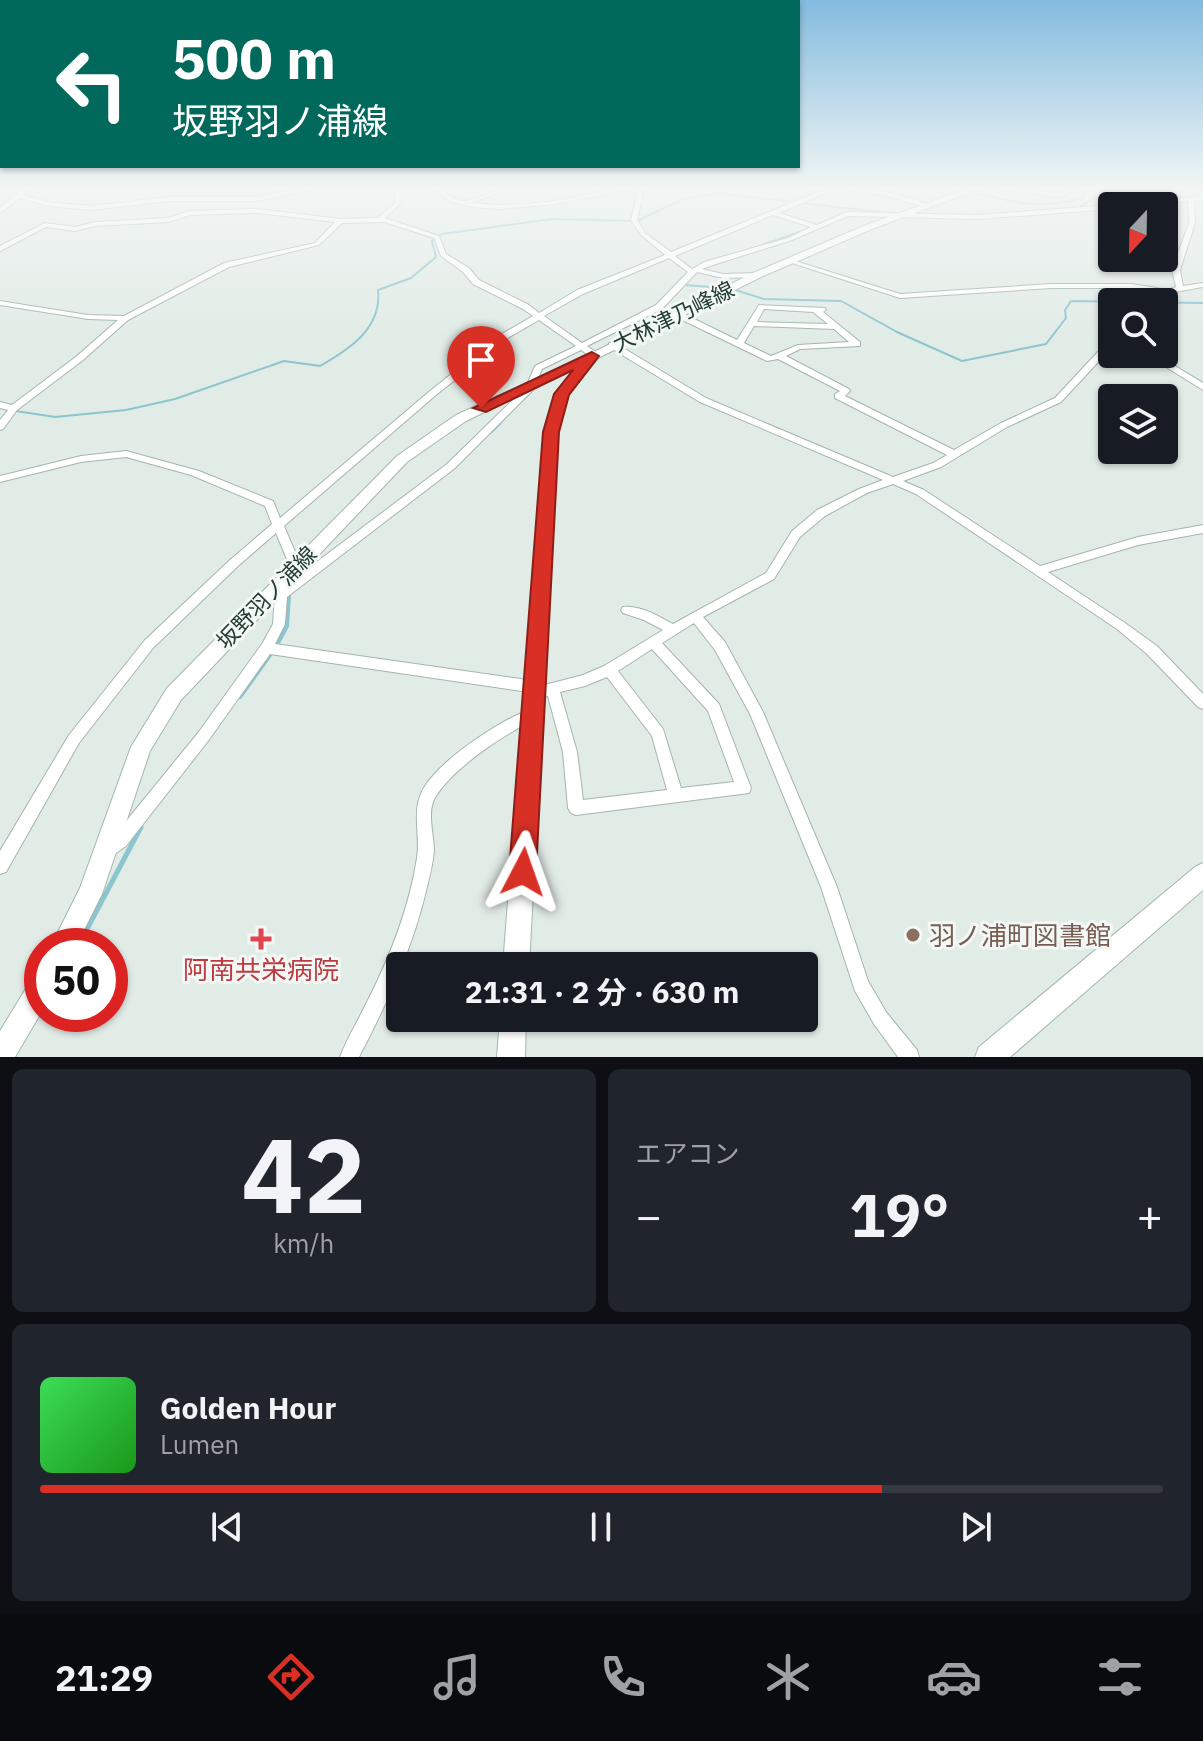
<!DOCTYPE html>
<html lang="ja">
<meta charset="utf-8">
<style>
body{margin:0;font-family:"IBM Plex Sans","Noto Sans JP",sans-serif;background:#20242c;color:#f1f3f6;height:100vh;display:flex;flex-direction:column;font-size:30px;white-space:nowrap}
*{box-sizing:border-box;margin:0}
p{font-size:26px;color:#9ea1a6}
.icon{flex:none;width:44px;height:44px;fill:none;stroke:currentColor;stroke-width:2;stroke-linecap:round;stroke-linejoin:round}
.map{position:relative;height:1057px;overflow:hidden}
.details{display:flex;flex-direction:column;gap:12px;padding:12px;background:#0d0f14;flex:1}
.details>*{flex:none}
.hud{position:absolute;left:0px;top:0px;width:800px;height:168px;box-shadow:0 2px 6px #0004;background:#00695c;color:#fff;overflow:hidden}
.needle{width:52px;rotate:202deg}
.buttons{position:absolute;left:1098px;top:192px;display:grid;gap:16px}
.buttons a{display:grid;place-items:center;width:80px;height:80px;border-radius:8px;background:#171b24;box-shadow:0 2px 6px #0004;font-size:40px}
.speed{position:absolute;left:24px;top:928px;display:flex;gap:16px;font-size:40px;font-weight:700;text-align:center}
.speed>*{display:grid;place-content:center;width:104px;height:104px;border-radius:50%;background:#171b24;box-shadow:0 2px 6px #0004;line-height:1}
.speed .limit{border:12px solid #d22;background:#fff;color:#111}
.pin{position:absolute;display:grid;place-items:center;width:68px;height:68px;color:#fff;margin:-82px -34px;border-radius:50% 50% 50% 0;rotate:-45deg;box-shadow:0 0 8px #0007}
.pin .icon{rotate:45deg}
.me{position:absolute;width:88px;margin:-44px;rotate:4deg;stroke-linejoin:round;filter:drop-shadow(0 0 6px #0008)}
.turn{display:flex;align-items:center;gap:28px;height:168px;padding:0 40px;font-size:36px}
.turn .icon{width:104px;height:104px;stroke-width:2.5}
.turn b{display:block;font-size:56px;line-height:68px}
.big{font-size:60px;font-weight:700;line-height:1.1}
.details .card{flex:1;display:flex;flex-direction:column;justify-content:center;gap:12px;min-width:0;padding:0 28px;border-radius:12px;background:#20242c}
.details .dial{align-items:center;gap:0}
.dial b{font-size:104px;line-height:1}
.song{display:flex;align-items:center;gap:24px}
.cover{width:96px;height:96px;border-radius:12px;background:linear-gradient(135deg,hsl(130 70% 55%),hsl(120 70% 35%))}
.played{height:8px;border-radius:4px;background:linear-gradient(90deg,#d93025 75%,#363941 75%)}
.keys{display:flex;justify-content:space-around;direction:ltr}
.heat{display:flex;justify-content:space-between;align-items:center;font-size:44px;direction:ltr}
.details .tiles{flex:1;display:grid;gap:12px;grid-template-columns:1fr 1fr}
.card:last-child{grid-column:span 2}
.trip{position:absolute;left:386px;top:952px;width:432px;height:80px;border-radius:8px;background:#171b24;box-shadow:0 2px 6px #0004;font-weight:700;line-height:80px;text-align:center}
.dock{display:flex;height:128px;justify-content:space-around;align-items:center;background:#090b0e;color:#9ea1a6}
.dock .icon{width:56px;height:56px}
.dock .selected{color:#d93025}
.dock b{font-size:36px;color:#f1f3f6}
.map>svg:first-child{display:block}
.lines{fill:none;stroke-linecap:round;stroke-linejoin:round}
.stream-far3{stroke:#8dc5ce;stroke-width:2}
.stream-far2{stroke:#8dc5ce;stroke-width:3}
.stream-far1{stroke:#8dc5ce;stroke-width:4}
.stream{stroke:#8dc5ce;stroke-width:5}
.street-casing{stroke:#a5b4ae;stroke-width:2}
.secondary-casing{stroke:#a1b7af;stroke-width:2}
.street{fill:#fff;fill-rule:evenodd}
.secondary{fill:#fff;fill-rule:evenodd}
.route{fill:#d93025;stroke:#8d1f18;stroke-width:2}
.education-dot{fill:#8d6e63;stroke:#f3f8f5;stroke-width:3}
.health-dot{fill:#e0444e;stroke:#f3f8f5;stroke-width:3}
.labels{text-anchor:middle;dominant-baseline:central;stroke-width:6;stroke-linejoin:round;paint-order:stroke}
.street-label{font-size:22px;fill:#233c35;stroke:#f3f8f5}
.near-education-label{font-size:26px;fill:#785e54;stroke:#f3f8f5;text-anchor:start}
.near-health-label{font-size:26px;fill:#be3a42;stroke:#f3f8f5}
</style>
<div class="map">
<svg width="1203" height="1057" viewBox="0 0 1203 1057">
<rect width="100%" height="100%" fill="#e2ece7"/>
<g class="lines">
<g class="stream-far3">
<path d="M956 188C1001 199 1038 213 1083 197L1087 188"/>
<path d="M1022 212 1080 207 1095 198 1094 188"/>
<path d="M966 215 998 214"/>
<path d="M815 226 841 214 856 212"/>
<path d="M751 249 808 229"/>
<path d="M685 285 724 288"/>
<path d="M732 289 764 299 841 301 897 332 962 361 1046 344 1066 318 1065 310 1071 301 1203 303"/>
<path d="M16 411 55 417 126 410 175 399 284 361 320 366C350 349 382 328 378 290L411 278 436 257 432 241 442 234 553 219 637 221 683 199 718 193 886 213"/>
<path d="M498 425 536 386"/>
</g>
<path class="stream-far2" d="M491 432 500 423"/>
<g class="stream-far1">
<path d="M277 645 287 626 289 595"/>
<path d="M240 697 273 651"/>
</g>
<path class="stream" d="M78 946 141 827"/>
<defs>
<g id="street">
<path d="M24 188H31L23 195 48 202 91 206 169 197H257L306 188H320L257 201H169L91 210 48 206 20 198 0 213V208Z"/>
<path d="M395 188H401V203L385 218 439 236 446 254 469 268 479 280 529 305 539 313 577 290 665 255 641 235 631 220 637 195 625 190 555 204 498 209 472 207 449 201 433 188C445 188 450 199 462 201 476 202 494 188 511 188L471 203 498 205 526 204 555 201 618 188H631L643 194 637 220 645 233 671 252 828 188H837L779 213 817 225 847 212 978 215 1112 205 1114 206H1112V209L978 219 848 216 792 240 710 266 702 269 723 274 757 273 761 275 757 277 723 278 697 272 662 309 587 346 597 353V357H591L581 350 542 369 533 390 455 468 287 597 285 624 275 644 535 681 540 683 541 686 583 675 604 666 663 630 644 620 623 613 621 610 623 607C640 605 658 616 673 624L766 573 792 531 817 510 859 489 883 480 700 402 609 347V343H615L706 398 893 477 933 463 947 455 835 398V394L840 391 778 359 767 361 672 315V311H678L737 340 759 305 825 308 826 310 823 312 860 342V346L800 349 786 356 849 389 850 391 845 396 954 450 1001 423 1055 398 1109 340H1112V347L1061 402 1007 427 941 467 903 481 924 490 1040 566 1138 537 1203 525V533L1138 545 1048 572 1125 623 1157 646 1203 694V709L1198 707 1147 654 1117 629 916 494 893 484 867 493 825 516 800 537 774 579 703 617 725 642 763 712 837 887 868 981 886 1012 917 1050 919 1057H898L874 1024 855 991 821 887 750 714 715 650 694 623 662 643 719 704 751 788 749 793 576 815 571 813 568 808 563 752 548 696 534 700 529 698 527 694 528 692 270 654 208 741 126 846 109 858 103 856 101 850 103 844 114 836 198 733 262 644 273 624 275 596 272 591 274 588H282L447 464 526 387 535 366 576 346 539 320 506 339 436 395 284 526 301 566 299 569H291L276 533 238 566 153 648 79 743 6 872 0 874V851L69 735 145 640 230 560 272 524 265 506 191 475 126 457 81 462 0 482V476L81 456 126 451 199 471 273 501 280 518 430 391 500 335 533 316 523 309 473 284 463 272 441 256 434 238 384 222 342 223 319 245 229 267 128 320 83 360 17 410 3 429 0 430V420L8 410 0 408V402L12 405 77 356 118 320 88 319 0 305V301L88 315 124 316 224 263 315 243 335 222 257 213 190 215 169 222 95 226 75 231 46 227 2 250 0 251V246L45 223 75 227 95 222 168 218 189 211 257 209 340 219 378 218 395 203ZM773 215 811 227 788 238 704 262 692 269 675 256ZM669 258 688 272 656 305 582 343 544 316 583 294ZM764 309 813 312 828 324 757 322ZM754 326 834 329 849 342 798 345 771 356 744 343ZM652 649 708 711 734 782 681 788 663 729 618 671ZM607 677 652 736 667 790 583 800 577 752 560 692 585 686Z"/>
<path d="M839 188C870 188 903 193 931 206L928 208 887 196Z"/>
<path d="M986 188H1009L1061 193 1068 188H1075L1062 197Z"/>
<path d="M1203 196V200L1194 201 1195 223 1180 270 1183 286 1203 283V287L1175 292 1158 302H1149L1162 293 1132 288H1051L900 298 786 261 792 260 900 294 1051 284H1132L1168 290 1176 287 1172 270 1189 223 1188 201 1144 206H1123L1126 204Z"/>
<path d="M1145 354H1155L1203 383V390Z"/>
<path d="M533 708 538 710 540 714 538 718C506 733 455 766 436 796 426 811 434 834 434 851 433 863 430 875 427 887 413 948 388 1001 359 1057H340C347 1038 358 1021 367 1002 390 957 409 909 417 858 421 833 410 809 425 786 444 757 501 720 533 708Z"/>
</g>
<g id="secondary">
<path d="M969 188H982L872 229 761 277 598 358 568 395 558 432 529 966H503L544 432 555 394 577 367 466 421 407 462 181 700 150 751 102 894 76 946H51L80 888 131 747 167 688 397 456 456 415 588 355 753 273 866 225Z"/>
<path d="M1203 863V890L1010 1057H975L979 1047 1195 867Z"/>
<path d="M42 973V1011L15 1057H0V1031L33 977Z"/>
<path d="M500 1018H526L525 1057H497Z"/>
</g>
</defs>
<use href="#street" class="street-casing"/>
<use href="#secondary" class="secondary-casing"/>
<use href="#street" class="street"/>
<use href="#secondary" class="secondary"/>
</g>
<linearGradient id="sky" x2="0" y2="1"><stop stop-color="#83bbde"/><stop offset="0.56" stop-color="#f2f6f4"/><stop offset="1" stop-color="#f2f6f4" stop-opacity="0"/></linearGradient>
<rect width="1203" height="336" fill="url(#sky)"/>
<path class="route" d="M592 352 599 356 569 395 559 432 536 872 532 881 523 885 513 881 509 872 543 432 554 394 573 370 486 412 473 408Z"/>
<circle class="education-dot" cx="913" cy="935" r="8"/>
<path class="health-dot" d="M257 927h8v8h8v8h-8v8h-8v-8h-8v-8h8z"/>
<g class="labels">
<g class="street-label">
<text transform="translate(673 316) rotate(-26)">大林津乃峰線</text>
<text transform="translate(266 597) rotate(-46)">坂野羽ノ浦線</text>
</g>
<g class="near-education-label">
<text x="929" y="935">羽ノ浦町図書館</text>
</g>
<g class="near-health-label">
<text x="261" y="969">阿南共栄病院</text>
</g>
</g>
</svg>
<div class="buttons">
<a><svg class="needle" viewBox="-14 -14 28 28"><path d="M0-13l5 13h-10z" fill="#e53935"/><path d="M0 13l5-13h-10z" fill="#9ea1a6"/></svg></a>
<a><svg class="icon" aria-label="search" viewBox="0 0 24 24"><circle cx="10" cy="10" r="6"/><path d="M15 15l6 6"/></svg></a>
<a><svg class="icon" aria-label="layers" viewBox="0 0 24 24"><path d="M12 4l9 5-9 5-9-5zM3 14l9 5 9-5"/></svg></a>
</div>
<div class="speed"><div class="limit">50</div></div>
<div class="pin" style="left:481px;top:408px;background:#d93025"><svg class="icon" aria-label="arrive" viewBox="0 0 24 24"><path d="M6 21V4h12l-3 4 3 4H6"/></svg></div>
<svg class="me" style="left:523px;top:872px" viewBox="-20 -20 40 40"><path d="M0-17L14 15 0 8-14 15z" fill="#d93025" stroke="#fff" stroke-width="4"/></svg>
<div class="trip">21:31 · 2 分 · 630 m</div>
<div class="hud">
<div class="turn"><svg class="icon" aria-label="left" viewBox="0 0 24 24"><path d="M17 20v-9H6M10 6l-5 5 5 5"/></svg><div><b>500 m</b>坂野羽ノ浦線</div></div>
</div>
</div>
<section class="details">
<div class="tiles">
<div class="card dial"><b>42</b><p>km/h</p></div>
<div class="card"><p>エアコン</p>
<div class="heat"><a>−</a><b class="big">19°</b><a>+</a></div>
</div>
<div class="card">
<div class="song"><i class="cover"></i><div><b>Golden Hour</b><p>Lumen</p></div></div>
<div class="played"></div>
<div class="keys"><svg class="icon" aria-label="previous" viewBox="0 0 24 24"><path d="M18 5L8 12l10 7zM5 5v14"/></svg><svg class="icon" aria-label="pause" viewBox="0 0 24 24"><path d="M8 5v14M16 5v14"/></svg><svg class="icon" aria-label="next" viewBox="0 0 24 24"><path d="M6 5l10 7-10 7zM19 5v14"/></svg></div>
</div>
</div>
</section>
<nav class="dock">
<b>21:29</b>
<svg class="icon selected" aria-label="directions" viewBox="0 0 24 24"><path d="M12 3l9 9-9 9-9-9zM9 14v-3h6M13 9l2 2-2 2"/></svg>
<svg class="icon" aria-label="music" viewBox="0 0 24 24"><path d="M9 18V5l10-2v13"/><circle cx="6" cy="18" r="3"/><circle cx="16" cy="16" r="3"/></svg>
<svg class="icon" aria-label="phone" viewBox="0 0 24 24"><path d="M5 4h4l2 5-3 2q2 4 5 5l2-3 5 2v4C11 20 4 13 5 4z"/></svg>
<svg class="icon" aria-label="climate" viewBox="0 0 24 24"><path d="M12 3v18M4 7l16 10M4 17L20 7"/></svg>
<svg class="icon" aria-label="car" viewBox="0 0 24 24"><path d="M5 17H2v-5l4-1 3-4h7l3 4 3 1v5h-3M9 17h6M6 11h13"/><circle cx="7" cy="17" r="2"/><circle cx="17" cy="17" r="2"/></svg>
<svg class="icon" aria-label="filters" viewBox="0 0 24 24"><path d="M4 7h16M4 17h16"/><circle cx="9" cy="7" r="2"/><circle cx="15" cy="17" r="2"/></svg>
</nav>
